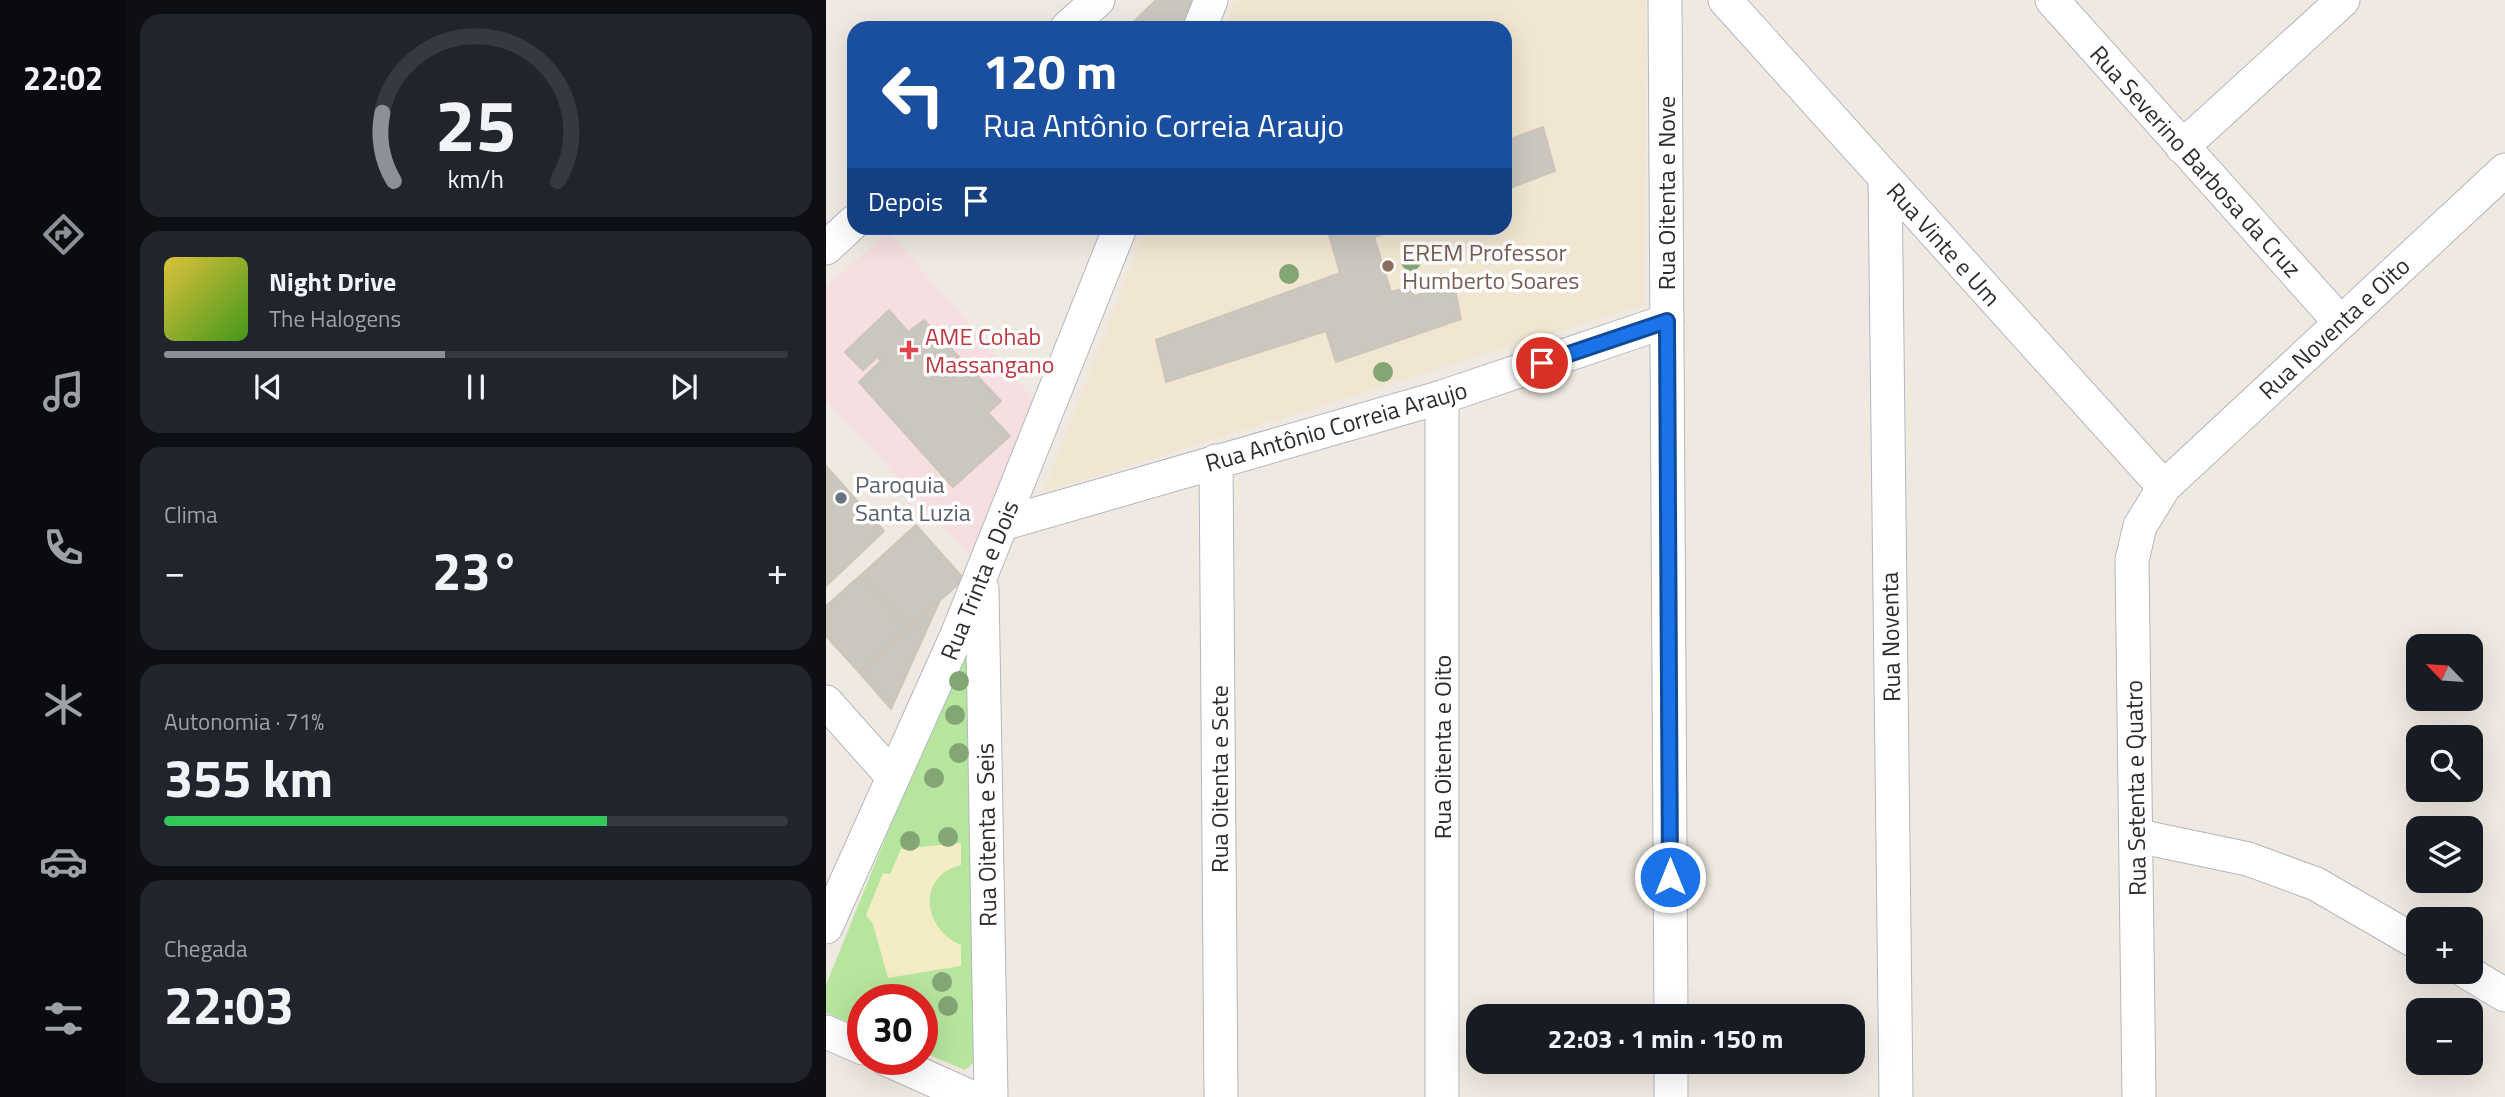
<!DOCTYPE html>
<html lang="pt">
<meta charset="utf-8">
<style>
body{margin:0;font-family:"Titillium Web",sans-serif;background:#20242c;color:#f1f3f6;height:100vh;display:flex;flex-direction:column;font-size:26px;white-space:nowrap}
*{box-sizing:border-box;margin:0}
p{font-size:23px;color:#9ea1a6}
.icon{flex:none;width:38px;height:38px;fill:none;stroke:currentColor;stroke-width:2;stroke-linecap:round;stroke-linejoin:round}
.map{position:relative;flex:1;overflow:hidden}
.panel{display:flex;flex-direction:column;gap:14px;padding:14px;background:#0d0f14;width:700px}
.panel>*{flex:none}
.top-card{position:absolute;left:21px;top:21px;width:665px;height:214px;border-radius:21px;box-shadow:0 7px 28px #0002;background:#1a4fa0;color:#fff;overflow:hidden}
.needle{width:46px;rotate:295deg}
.tools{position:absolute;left:1580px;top:634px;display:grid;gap:14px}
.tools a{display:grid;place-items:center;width:77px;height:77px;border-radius:14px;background:#171b24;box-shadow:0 7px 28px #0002;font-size:35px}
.speed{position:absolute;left:21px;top:984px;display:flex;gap:14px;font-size:35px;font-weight:700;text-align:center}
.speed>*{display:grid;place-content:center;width:91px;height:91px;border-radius:50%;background:#171b24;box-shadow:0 7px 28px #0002;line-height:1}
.speed .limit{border:10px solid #d22;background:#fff;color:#111}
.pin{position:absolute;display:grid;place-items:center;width:60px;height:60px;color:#fff;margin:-30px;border:4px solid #fff;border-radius:50%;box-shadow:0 2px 7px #0007}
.me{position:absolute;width:77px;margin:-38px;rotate:0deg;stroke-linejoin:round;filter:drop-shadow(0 0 5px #0008)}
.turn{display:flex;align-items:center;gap:24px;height:147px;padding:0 21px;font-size:32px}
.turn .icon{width:91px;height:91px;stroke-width:2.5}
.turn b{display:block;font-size:49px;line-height:60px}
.then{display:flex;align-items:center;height:66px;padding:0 21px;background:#0003;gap:14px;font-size:26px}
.big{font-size:52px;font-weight:700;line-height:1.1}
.panel .card{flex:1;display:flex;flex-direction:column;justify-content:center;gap:10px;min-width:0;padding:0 24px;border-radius:21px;background:#20242c}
.panel .dial{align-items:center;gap:0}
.dial svg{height:182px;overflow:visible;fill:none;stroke:#363941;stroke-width:7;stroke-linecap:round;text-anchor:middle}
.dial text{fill:#f1f3f6;stroke:none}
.song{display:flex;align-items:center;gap:21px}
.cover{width:84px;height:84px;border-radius:10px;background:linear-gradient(135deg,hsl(50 70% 55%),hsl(100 70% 35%))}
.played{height:7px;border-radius:4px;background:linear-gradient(90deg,#8c9099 45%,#363941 45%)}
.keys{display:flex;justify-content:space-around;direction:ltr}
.heat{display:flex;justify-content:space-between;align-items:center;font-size:38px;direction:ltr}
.charge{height:10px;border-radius:5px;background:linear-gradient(90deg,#34c759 71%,#363941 0)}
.trip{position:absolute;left:640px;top:1004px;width:399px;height:70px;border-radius:21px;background:#171b24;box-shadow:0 7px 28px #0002;font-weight:700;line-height:70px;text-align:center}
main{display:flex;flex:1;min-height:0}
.dock{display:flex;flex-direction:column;width:126px;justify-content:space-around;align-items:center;background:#090b0e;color:#9ea1a6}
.dock .icon{width:49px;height:49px}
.dock .on{color:#8c9099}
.dock b{font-size:32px;color:#f1f3f6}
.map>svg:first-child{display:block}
.education{fill:#f0e6d1}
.medical{fill:#f5dfe0}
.green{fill:#b6e59e}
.sand{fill:#f3ecc5}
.building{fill:#cbc7bf;stroke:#cbc5ba;stroke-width:2}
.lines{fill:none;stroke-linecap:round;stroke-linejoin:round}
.minor-casing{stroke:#b4b7c1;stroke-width:35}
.minor{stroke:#fff;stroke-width:33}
.tree{fill:#84a574}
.route-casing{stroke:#114b97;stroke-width:18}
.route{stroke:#1a73e8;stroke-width:12}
.education-dot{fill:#8d6e63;stroke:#fff;stroke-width:2.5}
.health-dot{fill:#e0444e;stroke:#fff;stroke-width:2.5}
.worship-dot{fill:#6b7280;stroke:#fff;stroke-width:2.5}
.labels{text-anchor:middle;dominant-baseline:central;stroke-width:7;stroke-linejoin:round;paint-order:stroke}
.street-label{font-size:24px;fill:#2e2e2e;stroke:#fff}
.education-label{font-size:24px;fill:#785e54;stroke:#fff;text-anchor:start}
.health-label{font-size:24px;fill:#be3a42;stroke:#fff;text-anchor:start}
.worship-label{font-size:24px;fill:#5b616d;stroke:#fff;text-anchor:start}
</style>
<main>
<nav class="dock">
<b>22:02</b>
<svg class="icon on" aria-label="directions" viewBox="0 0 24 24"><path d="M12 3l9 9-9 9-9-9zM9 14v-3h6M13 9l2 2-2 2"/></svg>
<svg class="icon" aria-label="music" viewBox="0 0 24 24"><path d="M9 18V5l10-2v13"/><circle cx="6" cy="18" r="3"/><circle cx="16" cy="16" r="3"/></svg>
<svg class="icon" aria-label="phone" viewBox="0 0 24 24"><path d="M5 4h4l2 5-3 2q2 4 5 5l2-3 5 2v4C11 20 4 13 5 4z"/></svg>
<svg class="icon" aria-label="climate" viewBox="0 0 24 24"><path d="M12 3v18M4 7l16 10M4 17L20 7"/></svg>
<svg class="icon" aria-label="car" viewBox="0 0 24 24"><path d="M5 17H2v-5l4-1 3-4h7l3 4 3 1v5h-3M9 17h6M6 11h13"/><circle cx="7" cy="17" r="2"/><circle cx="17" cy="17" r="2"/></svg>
<svg class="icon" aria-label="filters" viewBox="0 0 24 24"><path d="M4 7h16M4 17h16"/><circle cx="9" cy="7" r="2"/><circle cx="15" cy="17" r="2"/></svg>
</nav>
<section class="panel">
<div class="card dial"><svg viewBox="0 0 100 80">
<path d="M14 69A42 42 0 1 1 86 69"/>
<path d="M14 69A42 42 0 0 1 9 39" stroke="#8c9099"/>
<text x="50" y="56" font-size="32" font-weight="700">25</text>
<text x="50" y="72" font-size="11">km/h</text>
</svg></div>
<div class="card">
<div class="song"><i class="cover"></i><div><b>Night Drive</b><p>The Halogens</p></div></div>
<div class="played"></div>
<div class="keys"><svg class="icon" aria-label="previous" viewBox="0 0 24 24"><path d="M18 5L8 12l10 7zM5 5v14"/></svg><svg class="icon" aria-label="pause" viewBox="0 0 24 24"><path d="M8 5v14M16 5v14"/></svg><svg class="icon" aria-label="next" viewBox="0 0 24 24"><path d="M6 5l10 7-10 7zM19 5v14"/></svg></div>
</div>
<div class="card"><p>Clima</p>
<div class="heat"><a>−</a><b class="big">23°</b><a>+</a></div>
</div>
<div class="card"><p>Autonomia · 71%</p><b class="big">355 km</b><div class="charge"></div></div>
<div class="card"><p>Chegada</p><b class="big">22:03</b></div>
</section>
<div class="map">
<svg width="1679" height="1097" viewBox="0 0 1679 1097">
<rect width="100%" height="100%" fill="#efe9e1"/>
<path class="education" d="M409 0H820L819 304 217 493 320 228H679V28H398Z"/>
<path class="medical" d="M62 231 211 403 147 559 0 400V288Z"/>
<path class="green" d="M141 654 148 1062 139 1070 96 1052V999H37V1028L0 1013V985L133 656Z"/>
<path class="sand" d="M135 843V865C90 876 97 929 135 945V966L62 978 47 924 40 915 57 873 64 874 75 849Z"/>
<g class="building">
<path d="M330 0H372L360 28H301Z"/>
<path d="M717 127 729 171 679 190V141Z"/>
<path d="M501 228H574L548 237 565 292 580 288 589 296 628 284 635 319 510 362 500 331 340 382 330 340 514 273Z"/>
<path d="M63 310 82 332 98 320 175 401 162 413 184 436 127 487 33 382 55 361 51 357 37 370 19 352Z"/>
<path d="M0 466 58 531 0 586Z"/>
<path d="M90 525 138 579 82 629 35 575Z"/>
<path d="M35 575 82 629 33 672 0 636V606Z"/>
<path d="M114 600 65 709 33 672Z"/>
</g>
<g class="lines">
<defs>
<g id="minor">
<path d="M839 0 845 1017"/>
<path d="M899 0 1338 487"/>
<path d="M1226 0 1514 322"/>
<path d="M241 28 272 0"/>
<path d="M374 28 385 0"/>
<path d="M1356 147 1517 0"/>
<path d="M1059 178 1070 1097"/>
<path d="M0 248 28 222"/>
<path d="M390 461 395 1097"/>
<path d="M176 524 616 397 841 321"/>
<path d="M156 589 165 1097"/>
<path d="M0 702 67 777"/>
<path d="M1312 836 1422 859 1490 884 1592 943"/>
<path d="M0 927 131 635 294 228"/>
<path d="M1639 971 1679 995"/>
<path d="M0 1032 37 1048"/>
<path d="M60 1059 145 1097"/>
<path d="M845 1062V1097"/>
<path d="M616 1097V397"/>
<path d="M1313 1097 1306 560 1314 526 1338 487 1679 170"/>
</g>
</defs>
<use href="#minor" class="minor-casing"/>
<use href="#minor" class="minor"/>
</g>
<g class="tree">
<circle cx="585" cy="261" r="10"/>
<circle cx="463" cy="274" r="10"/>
<circle cx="557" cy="372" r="10"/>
<circle cx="133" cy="681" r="10"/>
<circle cx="129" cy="715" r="10"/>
<circle cx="133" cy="753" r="10"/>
<circle cx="108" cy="778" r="10"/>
<circle cx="122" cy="837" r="10"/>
<circle cx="84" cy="841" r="10"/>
<circle cx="116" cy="982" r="10"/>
<circle cx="122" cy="1006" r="10"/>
</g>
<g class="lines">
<defs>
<path id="route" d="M716 363 841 321 844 877"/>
</defs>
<use href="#route" class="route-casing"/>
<use href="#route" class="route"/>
</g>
<circle class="education-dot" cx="562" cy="266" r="7"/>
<path class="health-dot" d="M79.5 339.5h7v7h7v7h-7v7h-7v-7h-7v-7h7z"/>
<circle class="worship-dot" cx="15" cy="498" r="7"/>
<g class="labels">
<g class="street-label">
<text transform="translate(1370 161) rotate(48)">Rua Severino Barbosa da Cruz</text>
<text transform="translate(840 193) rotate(-90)">Rua Oitenta e Nove</text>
<text transform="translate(1118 244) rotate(48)">Rua Vinte e Um</text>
<text transform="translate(1508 328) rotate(-43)">Rua Noventa e Oito</text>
<text transform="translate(510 426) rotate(-16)">Rua Antônio Correia Araujo</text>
<text transform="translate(153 580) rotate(-68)">Rua Trinta e Dois</text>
<text transform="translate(1064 637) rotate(-91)">Rua Noventa</text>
<text transform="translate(616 747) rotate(-90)">Rua Oitenta e Oito</text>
<text transform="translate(393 779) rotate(-90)">Rua Oitenta e Sete</text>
<text transform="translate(1309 788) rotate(-91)">Rua Setenta e Quatro</text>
<text transform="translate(160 835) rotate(-91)">Rua Oitenta e Seis</text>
</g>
<g class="education-label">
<text x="576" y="252">EREM Professor<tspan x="576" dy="28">Humberto Soares</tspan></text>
</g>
<g class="health-label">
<text x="99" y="336">AME Cohab<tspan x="99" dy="28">Massangano</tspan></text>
</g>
<g class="worship-label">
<text x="29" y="484">Paroquia<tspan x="29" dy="28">Santa Luzia</tspan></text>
</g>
</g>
</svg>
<div class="tools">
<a><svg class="needle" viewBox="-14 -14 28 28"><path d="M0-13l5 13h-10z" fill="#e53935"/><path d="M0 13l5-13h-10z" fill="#9ea1a6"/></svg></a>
<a><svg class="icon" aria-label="search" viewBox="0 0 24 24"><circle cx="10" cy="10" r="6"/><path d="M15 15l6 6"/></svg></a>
<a><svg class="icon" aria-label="layers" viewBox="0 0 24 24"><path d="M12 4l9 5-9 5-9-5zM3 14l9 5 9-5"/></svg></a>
<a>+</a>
<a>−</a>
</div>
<div class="speed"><div class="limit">30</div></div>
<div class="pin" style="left:716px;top:363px;background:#d93025"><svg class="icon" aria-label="arrive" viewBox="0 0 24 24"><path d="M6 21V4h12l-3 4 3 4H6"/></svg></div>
<svg class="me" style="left:844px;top:877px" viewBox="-20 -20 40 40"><circle r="17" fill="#1a73e8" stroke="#fff" stroke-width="3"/><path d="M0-11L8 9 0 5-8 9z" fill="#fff"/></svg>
<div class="trip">22:03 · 1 min · 150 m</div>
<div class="top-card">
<div class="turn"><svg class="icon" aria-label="left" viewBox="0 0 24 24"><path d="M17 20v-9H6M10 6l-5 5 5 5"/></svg><div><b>120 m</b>Rua Antônio Correia Araujo</div></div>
<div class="then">Depois<svg class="icon" aria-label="arrive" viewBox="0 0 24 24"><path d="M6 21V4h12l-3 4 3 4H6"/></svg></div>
</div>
</div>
</main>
